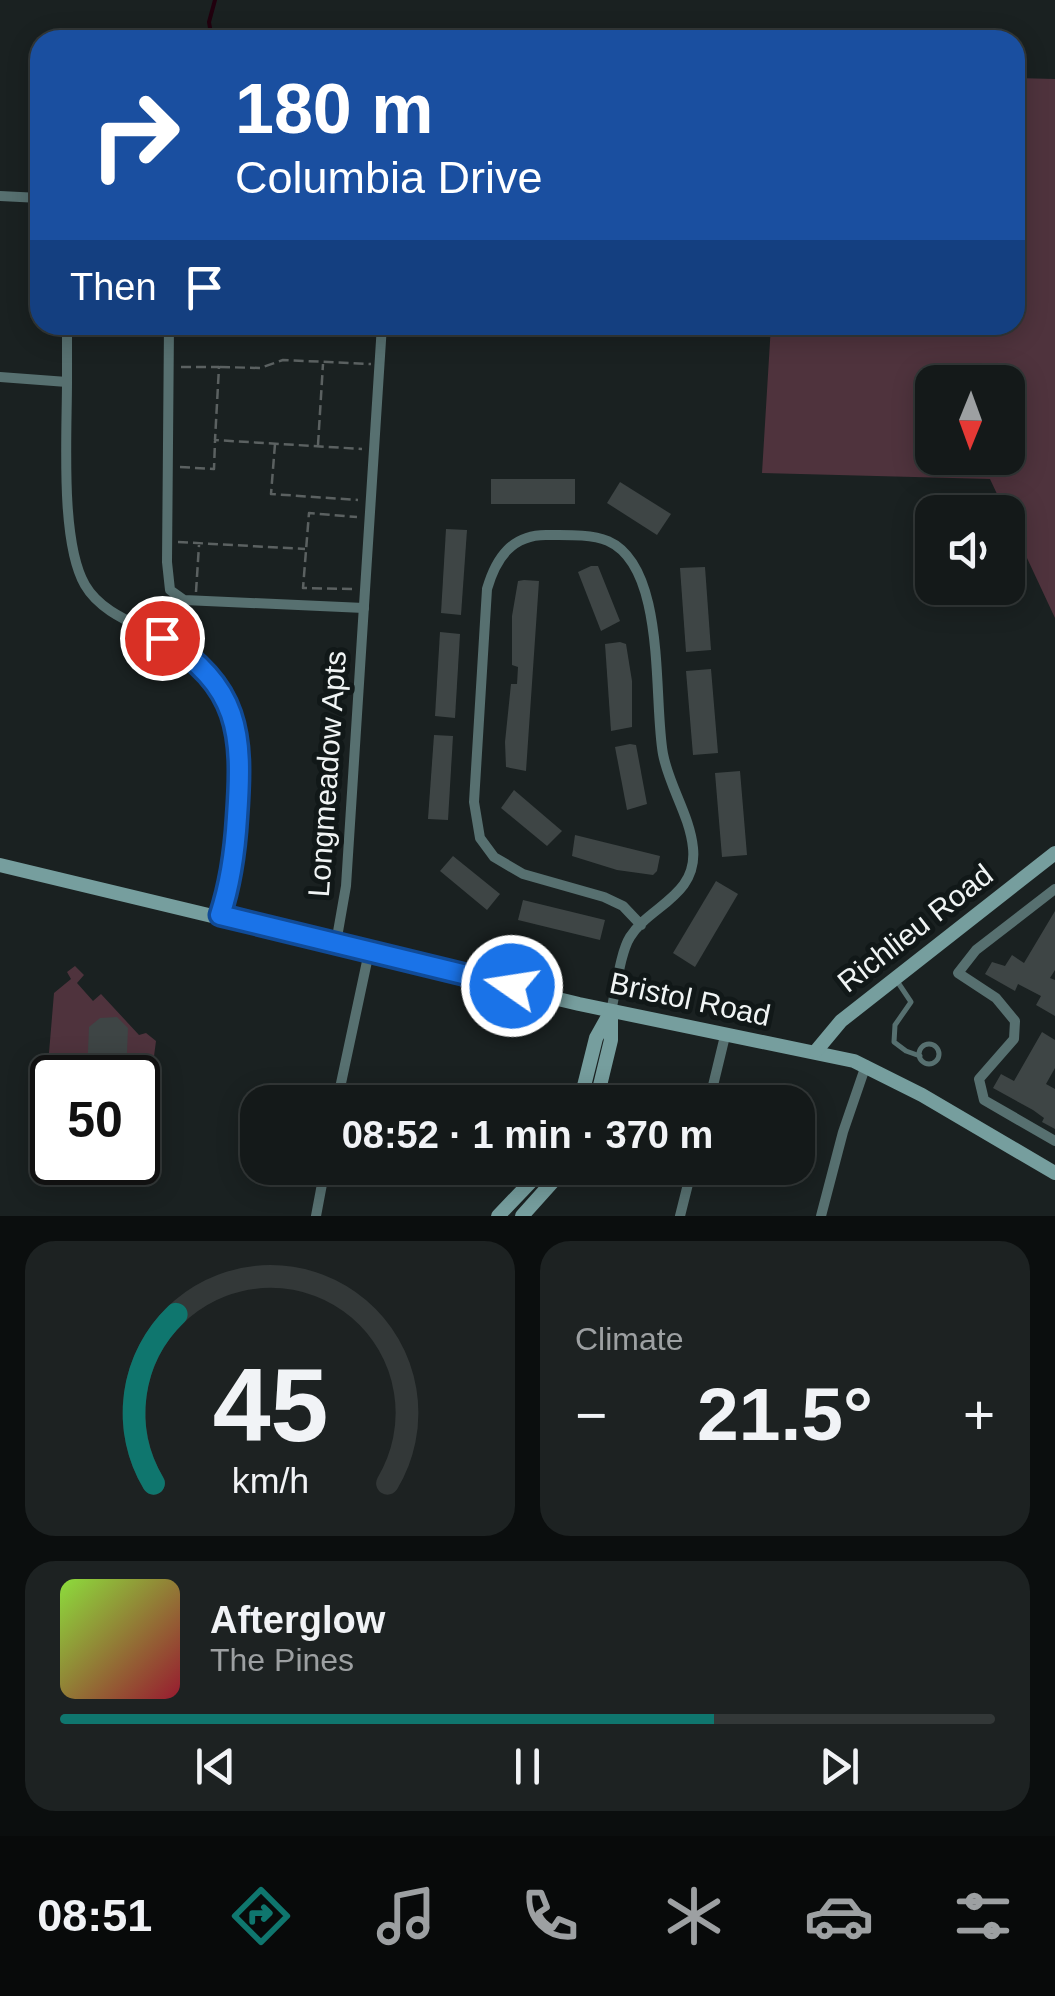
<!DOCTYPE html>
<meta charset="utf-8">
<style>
body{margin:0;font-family:Arial,sans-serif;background:#1d2222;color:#f1f3f6;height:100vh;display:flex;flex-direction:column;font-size:38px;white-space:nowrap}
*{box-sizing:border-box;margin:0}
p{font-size:32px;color:#9da0a2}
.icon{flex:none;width:55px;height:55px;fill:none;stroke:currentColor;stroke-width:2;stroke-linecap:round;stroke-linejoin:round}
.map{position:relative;height:1216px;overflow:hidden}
.panel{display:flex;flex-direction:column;gap:25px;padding:25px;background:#0b0e0e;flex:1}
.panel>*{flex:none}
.guide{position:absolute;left:30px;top:30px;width:995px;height:305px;border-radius:30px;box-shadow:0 5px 25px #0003,0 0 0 2px #333838;background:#1a4fa0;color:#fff;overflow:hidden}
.needle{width:65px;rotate:181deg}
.controls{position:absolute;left:915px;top:365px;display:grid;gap:20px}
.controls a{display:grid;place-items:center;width:110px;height:110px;border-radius:20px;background:#141919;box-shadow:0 5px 25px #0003,0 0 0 2px #333838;font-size:50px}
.speed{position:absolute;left:30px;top:1055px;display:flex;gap:20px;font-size:50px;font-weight:700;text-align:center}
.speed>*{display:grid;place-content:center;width:130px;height:130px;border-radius:50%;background:#141919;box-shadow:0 5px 25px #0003,0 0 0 2px #333838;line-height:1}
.speed .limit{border:5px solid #111;border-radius:15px;background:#fff;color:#111}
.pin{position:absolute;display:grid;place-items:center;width:85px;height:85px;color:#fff;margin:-42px;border:5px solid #fff;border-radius:50%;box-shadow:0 2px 10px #0007}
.me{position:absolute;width:110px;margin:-55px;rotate:283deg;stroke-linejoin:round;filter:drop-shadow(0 0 8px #0008)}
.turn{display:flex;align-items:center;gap:35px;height:210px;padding:0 40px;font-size:45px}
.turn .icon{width:130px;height:130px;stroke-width:2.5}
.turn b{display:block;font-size:70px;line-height:85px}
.then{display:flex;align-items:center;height:95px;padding:0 40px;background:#0003;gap:20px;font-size:38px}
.big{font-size:75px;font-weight:700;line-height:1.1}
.panel .widget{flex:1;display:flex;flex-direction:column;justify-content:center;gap:15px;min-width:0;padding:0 35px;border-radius:30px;background:#1d2222}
.panel .dial{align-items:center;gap:0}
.dial svg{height:260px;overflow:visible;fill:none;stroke:#333838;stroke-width:7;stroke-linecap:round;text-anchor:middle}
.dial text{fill:#f1f3f6;stroke:none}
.song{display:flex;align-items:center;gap:30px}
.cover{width:120px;height:120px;border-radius:15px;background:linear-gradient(135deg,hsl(90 70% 55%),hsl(350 70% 35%))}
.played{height:10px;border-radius:5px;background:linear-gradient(90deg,#0f766e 70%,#333838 70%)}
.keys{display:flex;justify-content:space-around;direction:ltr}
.heat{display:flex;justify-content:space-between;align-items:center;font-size:55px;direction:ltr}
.panel .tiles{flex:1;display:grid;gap:25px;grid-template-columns:1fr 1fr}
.widget:last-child{grid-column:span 2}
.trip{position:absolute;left:240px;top:1085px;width:575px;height:100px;border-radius:30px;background:#141919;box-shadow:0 5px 25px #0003,0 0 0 2px #333838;font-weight:700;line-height:100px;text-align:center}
.tab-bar{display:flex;height:160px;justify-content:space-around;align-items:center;background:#080a0a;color:#9da0a2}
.tab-bar .icon{width:70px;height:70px}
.tab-bar .on{color:#0f766e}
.tab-bar b{font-size:45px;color:#f1f3f6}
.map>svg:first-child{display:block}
.green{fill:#4f333d;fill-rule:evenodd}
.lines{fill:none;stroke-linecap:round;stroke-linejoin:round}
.stream{stroke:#21000e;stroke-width:4}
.building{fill:#3e4545}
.path{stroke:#5b6161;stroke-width:2.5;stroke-dasharray:10 5;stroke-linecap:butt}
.lane{stroke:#577070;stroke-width:5}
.street{stroke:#577070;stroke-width:10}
.secondary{stroke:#769e9e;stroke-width:14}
.route-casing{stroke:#114b97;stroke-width:25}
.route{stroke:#1a73e8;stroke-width:18}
.labels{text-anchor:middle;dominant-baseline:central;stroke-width:10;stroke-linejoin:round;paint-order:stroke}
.street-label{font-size:30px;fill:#f0f4f4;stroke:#111818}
</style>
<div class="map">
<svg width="1055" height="1216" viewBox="0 0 1055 1216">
<rect width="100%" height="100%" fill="#1a2121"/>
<g class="green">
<path d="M1015 78 1055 79V618L990 479 762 473 771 325H1015ZM932 382H1008V458H932Z"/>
<path d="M75 966 84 975 77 983 93 1001 101 994 139 1035 146 1033 156 1041 150 1087 138 1091V1078L47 1077 54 993 71 979 67 972Z"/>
</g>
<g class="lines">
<path class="stream" d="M212 40 209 22 215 0"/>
</g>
<g class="building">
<rect x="491" y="479" width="84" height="25"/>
<path d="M620 482 671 514 657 535 607 503Z"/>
<path d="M446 529 467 530 461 615 441 613Z"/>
<path d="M591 566H598L620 621 601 631 578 572Z"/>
<path d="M705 567 711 650 686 652 680 568Z"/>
<path d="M524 580 539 581 526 771 506 767 505 742 511 684H517L518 667 512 665V616L518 581Z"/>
<path d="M440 632 460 634 455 718 435 716Z"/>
<path d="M620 642 626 644 632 681V727L611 731 605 644Z"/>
<path d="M711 669 718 753 693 755 686 671Z"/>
<path d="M434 735 453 736 448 820 428 819Z"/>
<path d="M630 744 636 745 647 804 627 810 615 747Z"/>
<path d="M740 771 747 855 722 857 715 773Z"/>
<path d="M514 790 562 831 547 846 501 808Z"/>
<path d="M575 835 660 856 657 871 653 875 617 870 572 856Z"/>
<path d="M453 856 500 894 487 910 440 871Z"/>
<path d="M716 881 738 894 695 967 673 953Z"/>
<path d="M523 900 605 920 600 940 518 920Z"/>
<path d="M1055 911V970L1050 978 1055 980V1016L1036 1005 1041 996 1018 984 1015 991 985 974 992 962 1005 966 1012 955 1024 963Z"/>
<path d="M117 1017 128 1028 126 1076 87 1074 89 1027 100 1018Z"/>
<path d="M1042 1032 1055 1040V1068L1046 1084 1055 1089V1129L1042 1122 1044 1118 1033 1110 993 1088 1001 1074 1014 1081Z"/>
</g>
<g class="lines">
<g class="path">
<path d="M181 367H219L215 440 362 449"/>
<path d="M220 367 260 368 283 360 371 364"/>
<path d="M275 444 271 494 358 500"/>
<path d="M318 445 323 364"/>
<path d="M180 467 214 469 215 441"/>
<path d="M178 542 305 549"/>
<path d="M352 589 303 588 309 513 357 517"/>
<path d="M196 592 199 545"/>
</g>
<g class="lane">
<path d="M897 981 911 1002 895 1025 894 1042 906 1051 920 1056"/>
<circle cx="929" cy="1054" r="10"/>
</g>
<g class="street">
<path d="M0 196 40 198"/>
<path d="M169 325 167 562 170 590 184 600 364 608"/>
<path d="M0 377 67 382V325"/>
<path d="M67 382C67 434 60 542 85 585 104 618 149 627 179 648 242 693 242 748 237 818 235 852 231 883 220 915"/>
<path d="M1055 889 976 950 958 973 996 998 1015 1021 1014 1039 979 1079 984 1100 1055 1141"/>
<path d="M336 943 346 886 382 325"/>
<path d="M611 1011C616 991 620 953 630 937 649 906 698 896 693 848 690 816 669 786 663 754 653 699 667 567 608 541 591 534 567 535 548 535 512 534 496 558 487 589L474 802 480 838 494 857 523 874 604 897 623 906 641 925"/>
<path d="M337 1102 369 952"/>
<path d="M709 1102 725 1036"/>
<path d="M316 1216 325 1168"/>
<path d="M680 1216 692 1168"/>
<path d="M821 1216 843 1132 866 1065"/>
</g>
<g class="secondary">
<path d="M0 865 579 1004 854 1061 922 1095 1055 1173"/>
<path d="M816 1051 841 1021 1055 853"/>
<path d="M580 1102 596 1038 611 1011"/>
<path d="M596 1102 611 1040V1012"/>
<path d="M498 1216 544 1168"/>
<path d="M522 1216 565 1168"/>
</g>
</g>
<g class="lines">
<defs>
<path id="route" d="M162 638C240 686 243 733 237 817 235 851 231 882 220 915L512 986"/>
</defs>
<use href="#route" class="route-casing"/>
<use href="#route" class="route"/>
</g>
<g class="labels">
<g class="street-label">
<text transform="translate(327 774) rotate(-86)">Longmeadow Apts</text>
<text transform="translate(915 928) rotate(-38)">Richlieu Road</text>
<text transform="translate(690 999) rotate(12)">Bristol Road</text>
</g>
</g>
</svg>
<div class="controls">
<a><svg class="needle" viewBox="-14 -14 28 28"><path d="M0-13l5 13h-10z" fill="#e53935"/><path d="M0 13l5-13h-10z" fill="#9da0a2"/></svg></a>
<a><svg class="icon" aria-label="sound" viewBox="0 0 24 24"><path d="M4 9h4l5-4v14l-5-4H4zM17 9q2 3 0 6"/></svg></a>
</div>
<div class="speed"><div class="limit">50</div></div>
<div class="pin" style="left:162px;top:638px;background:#d93025"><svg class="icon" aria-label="arrive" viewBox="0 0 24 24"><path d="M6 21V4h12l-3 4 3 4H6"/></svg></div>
<svg class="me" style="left:512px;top:986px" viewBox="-20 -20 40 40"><circle r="17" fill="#1a73e8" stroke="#fff" stroke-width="3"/><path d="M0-11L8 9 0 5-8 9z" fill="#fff"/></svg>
<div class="trip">08:52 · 1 min · 370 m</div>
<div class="guide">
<div class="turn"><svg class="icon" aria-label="right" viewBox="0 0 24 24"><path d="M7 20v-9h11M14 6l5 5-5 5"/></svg><div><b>180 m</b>Columbia Drive</div></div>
<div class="then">Then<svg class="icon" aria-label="arrive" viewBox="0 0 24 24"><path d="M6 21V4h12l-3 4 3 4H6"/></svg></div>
</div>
</div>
<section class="panel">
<div class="tiles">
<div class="widget dial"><svg viewBox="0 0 100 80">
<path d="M14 69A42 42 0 1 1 86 69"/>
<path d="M14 69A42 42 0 0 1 21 17" stroke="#0f766e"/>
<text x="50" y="56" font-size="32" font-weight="700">45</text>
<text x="50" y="72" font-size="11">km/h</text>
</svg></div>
<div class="widget"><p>Climate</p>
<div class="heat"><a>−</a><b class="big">21.5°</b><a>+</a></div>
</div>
<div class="widget">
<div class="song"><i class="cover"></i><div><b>Afterglow</b><p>The Pines</p></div></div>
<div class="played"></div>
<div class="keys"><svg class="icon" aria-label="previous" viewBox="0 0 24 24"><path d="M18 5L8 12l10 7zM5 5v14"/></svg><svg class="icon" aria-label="pause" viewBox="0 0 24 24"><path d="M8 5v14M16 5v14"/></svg><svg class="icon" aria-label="next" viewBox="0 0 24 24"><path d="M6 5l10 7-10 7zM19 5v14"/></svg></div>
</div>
</div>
</section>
<nav class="tab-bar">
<b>08:51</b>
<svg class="icon on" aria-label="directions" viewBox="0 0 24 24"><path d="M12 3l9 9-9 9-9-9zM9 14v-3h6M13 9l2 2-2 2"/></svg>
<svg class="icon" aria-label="music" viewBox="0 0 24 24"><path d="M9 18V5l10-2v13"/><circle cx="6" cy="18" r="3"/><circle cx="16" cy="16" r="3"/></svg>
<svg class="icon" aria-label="phone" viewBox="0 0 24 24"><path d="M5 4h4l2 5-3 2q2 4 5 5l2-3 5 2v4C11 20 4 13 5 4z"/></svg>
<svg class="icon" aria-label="climate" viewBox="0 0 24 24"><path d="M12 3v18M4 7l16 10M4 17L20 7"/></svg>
<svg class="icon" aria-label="car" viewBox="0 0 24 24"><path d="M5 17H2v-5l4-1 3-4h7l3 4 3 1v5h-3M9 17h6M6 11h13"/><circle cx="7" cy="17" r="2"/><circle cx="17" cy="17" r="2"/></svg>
<svg class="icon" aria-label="filters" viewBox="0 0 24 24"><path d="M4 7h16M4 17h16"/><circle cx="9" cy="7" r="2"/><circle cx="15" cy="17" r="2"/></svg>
</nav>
